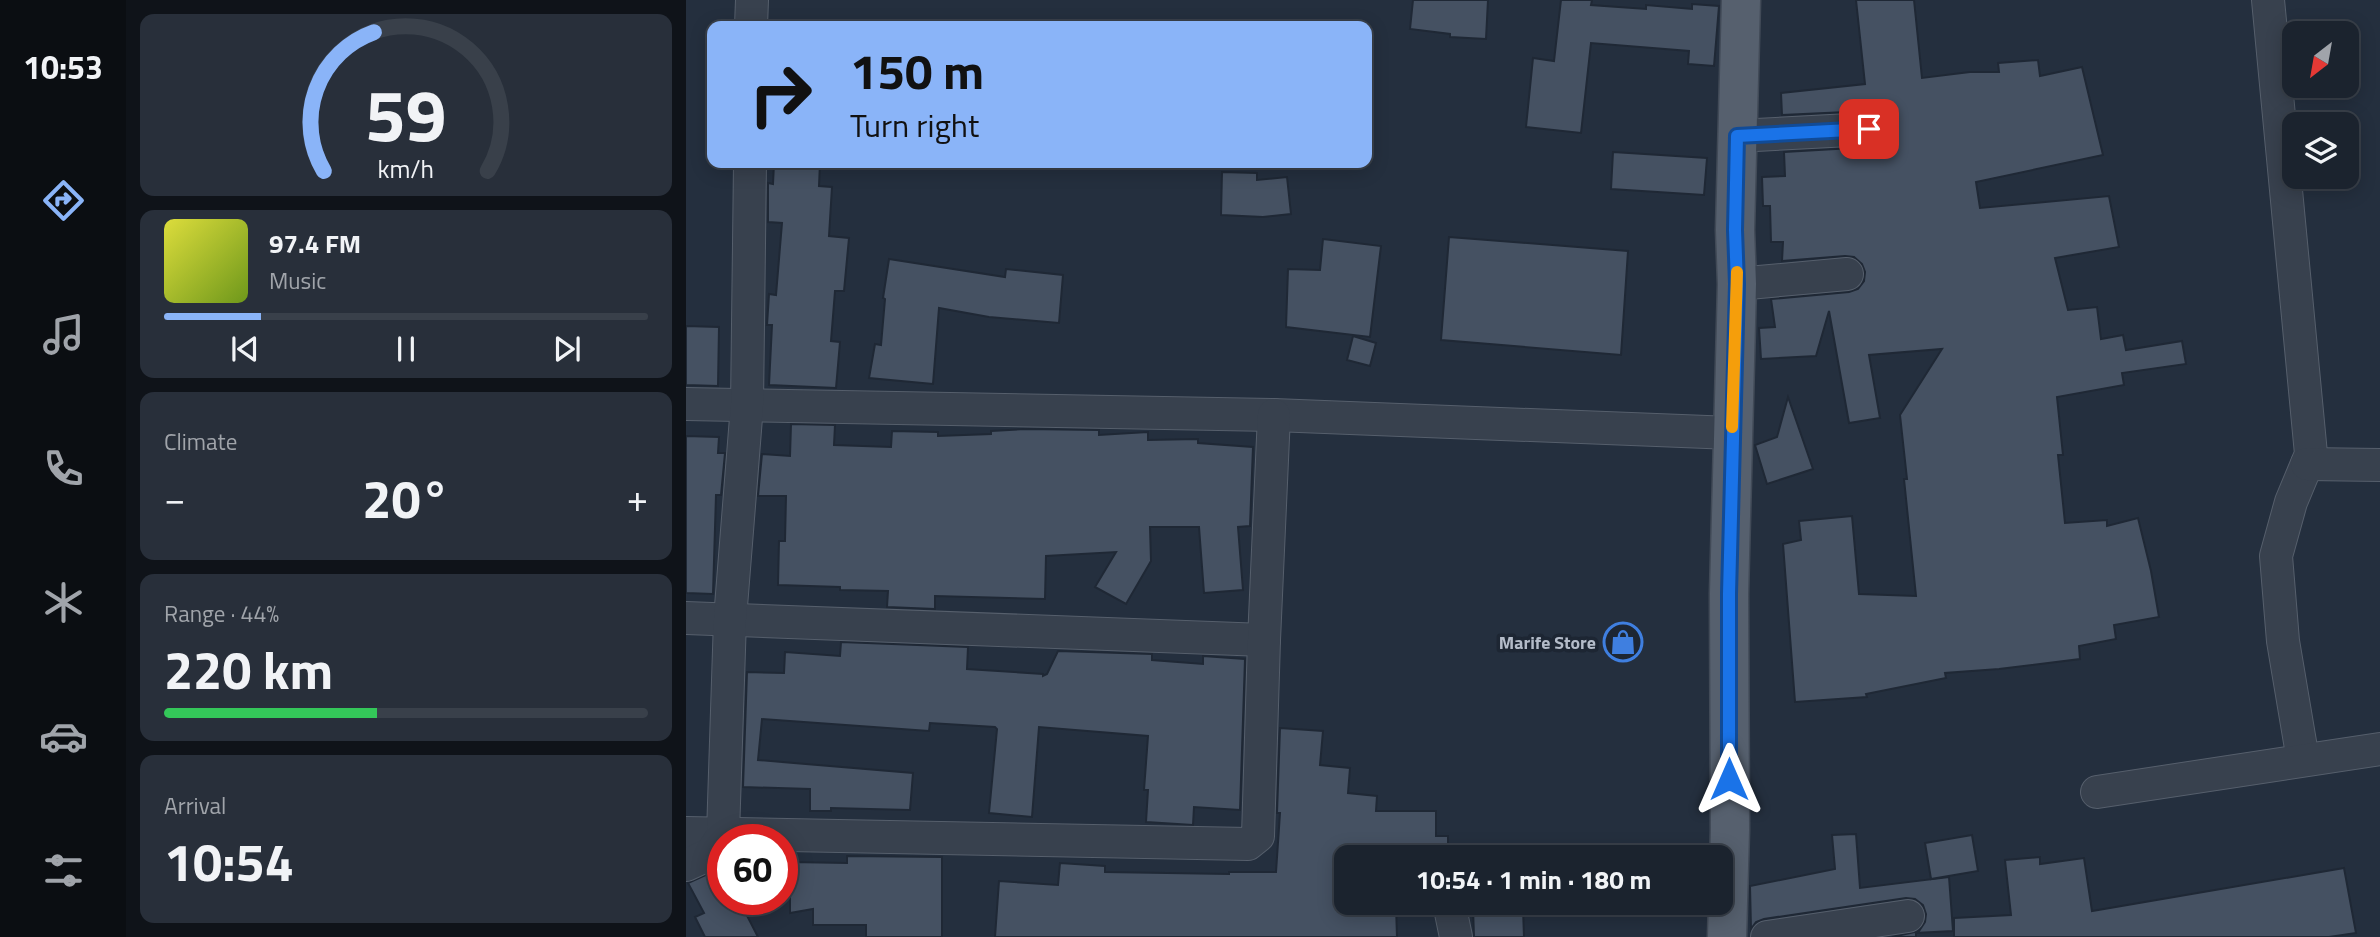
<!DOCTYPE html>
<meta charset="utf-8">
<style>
body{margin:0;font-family:"Titillium Web",sans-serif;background:#282f3a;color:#f1f3f6;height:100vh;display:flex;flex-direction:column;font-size:26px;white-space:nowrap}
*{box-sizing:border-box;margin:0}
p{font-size:23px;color:#a0a4aa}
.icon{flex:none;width:38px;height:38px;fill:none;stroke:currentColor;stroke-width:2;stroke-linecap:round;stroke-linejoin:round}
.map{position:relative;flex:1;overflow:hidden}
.side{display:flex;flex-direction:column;gap:14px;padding:14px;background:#0f1319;width:560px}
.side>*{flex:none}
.hud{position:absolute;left:21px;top:21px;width:665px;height:147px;border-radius:14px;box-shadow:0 4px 18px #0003,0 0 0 2px #39404a;background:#8ab4f8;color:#111;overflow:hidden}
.needle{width:46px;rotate:211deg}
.tools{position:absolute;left:1596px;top:21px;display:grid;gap:14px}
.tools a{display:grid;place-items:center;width:77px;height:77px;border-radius:14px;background:#1b232e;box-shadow:0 4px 18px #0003,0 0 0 2px #39404a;font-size:35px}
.speed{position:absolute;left:21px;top:824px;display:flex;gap:14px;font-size:35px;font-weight:700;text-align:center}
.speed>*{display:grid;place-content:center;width:91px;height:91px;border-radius:50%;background:#1b232e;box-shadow:0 4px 18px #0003,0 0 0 2px #39404a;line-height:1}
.speed .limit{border:10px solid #d22;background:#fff;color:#111}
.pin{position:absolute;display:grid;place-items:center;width:60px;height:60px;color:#fff;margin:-30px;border-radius:14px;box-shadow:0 4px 10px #0006}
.me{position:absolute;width:77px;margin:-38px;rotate:0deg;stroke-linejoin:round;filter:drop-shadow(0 0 5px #0008)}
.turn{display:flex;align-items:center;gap:24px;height:147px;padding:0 28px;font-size:32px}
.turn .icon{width:91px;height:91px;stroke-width:2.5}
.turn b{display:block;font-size:49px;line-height:60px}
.big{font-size:52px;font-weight:700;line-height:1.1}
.side .widget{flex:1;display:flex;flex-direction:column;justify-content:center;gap:10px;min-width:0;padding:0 24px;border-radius:14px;background:#282f3a}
.side .dial{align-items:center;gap:0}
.dial svg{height:182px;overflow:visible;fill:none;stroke:#39404a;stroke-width:7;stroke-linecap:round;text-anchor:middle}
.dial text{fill:#f1f3f6;stroke:none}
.song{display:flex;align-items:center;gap:21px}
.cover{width:84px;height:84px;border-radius:10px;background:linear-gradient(135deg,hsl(60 70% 55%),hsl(80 70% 35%))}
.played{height:7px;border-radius:4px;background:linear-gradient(90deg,#8ab4f8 20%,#39404a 20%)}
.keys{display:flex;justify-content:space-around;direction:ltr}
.heat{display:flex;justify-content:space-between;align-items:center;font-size:38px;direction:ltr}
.charge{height:10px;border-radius:5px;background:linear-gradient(90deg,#34c759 44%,#39404a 0)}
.trip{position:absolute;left:648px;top:845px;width:399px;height:70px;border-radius:14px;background:#1b232e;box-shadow:0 4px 18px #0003,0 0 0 2px #39404a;font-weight:700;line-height:70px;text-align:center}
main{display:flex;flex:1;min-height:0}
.tab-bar{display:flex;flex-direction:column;width:126px;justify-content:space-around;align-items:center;background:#0b0e12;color:#a0a4aa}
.tab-bar .icon{width:49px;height:49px}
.tab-bar .selected{color:#8ab4f8}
.tab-bar b{font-size:32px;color:#f1f3f6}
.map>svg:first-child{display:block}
.building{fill:#455162;stroke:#1f2835;stroke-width:2}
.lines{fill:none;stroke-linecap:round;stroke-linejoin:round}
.street-casing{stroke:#565f6c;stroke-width:34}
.primary-casing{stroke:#414a57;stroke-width:41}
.street{stroke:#38414e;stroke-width:32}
.primary{stroke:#56606e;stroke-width:38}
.route-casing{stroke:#114b97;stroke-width:18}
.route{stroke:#1a73e8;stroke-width:12}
.slow{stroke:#f59e0b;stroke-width:12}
.labels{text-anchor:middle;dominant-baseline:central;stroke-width:7;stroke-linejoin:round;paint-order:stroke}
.poi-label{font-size:18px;font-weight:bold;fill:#b4bcc9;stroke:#1d2633;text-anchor:end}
</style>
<main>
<nav class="tab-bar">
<b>10:53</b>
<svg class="icon selected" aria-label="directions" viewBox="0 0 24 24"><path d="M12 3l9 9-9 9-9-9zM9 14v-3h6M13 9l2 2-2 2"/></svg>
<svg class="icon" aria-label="music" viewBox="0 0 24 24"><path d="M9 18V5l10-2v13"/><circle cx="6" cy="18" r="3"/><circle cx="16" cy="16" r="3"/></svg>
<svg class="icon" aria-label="phone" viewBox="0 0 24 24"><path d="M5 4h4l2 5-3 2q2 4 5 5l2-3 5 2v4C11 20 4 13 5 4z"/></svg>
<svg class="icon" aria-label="climate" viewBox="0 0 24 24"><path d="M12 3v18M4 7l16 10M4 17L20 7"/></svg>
<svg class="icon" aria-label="car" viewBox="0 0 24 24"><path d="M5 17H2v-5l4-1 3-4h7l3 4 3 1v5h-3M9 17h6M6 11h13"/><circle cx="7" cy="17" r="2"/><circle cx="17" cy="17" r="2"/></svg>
<svg class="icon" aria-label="filters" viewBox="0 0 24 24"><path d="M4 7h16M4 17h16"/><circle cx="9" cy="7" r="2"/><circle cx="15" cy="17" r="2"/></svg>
</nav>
<section class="side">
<div class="widget dial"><svg viewBox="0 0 100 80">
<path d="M14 69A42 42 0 1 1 86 69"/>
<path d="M14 69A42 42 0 0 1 36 8" stroke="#8ab4f8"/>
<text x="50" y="56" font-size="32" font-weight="700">59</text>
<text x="50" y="72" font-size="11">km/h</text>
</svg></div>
<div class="widget">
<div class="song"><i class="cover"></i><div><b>97.4 FM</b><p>Music</p></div></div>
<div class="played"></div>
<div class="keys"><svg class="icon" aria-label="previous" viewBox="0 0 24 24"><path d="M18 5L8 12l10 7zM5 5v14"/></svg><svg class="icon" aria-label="pause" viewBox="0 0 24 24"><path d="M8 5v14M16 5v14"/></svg><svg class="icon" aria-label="next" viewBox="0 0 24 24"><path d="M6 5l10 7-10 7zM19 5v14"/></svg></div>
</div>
<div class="widget"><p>Climate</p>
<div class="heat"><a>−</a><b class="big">20°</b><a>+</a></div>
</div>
<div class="widget"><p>Range · 44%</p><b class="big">220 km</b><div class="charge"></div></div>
<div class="widget"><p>Arrival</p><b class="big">10:54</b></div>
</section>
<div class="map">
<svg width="1694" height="937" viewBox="0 0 1694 937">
<rect width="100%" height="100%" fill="#242f3e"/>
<g class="building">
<path d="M727 0H802L800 39 764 37V34L724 29Z"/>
<path d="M875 0H906L905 5 960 9V5L1006 9V4L1033 6 1028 66 1002 64 1003 51 905 43 895 133 840 127 847 58 868 61Z"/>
<path d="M1170 0H1228L1236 78 1284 72H1313L1312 63 1352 60 1354 76 1396 67 1417 155 1290 182 1294 208 1423 196 1433 247 1369 258 1382 310 1411 307 1415 339 1437 335 1440 350 1496 341 1500 364 1436 373 1438 385 1371 397 1377 455H1372L1379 523 1421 520V526L1452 518 1465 571 1473 617 1428 625 1430 639 1393 646 1394 659 1313 669 1259 673 1260 678 1180 694 1181 697 1109 702 1097 544 1115 540 1113 521 1166 516 1173 594 1230 596 1218 479H1221L1214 415 1256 349 1183 355 1194 418 1163 423 1143 311 1130 356 1075 359 1073 328 1089 327 1085 299 1163 292 1172 289 1178 281 1179 272 1176 264 1168 257 1159 256 1096 261 1097 242H1085L1084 206H1077L1076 177 1099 176 1098 152 1184 147 1192 145 1199 138 1201 129 1199 120 1191 112 1182 111 1096 115 1095 93 1179 84Z"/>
<path d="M927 152 1021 158 1018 195 925 189Z"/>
<path d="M88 163H134L133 186 146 187 143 236 163 238 158 291H149L145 341 154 342 150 388 83 385 86 325H81L83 294 90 295 96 223 82 222V183L87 184Z"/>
<path d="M536 172 571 173V180L601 177 605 214 577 217 535 215Z"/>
<path d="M763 237 942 251 935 355 755 340Z"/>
<path d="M637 239 695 246 684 337 600 327 602 269 634 270Z"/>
<path d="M203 259 319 277 320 269 377 275 373 323 303 317 253 308 247 384 183 378 189 344 195 345 199 299 197 298Z"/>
<path d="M0 326 33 327 32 386 0 385Z"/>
<path d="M667 336 690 343 684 366 661 360Z"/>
<path d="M1102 397 1127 469 1081 484 1069 445 1091 437Z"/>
<path d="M105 424 149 425 148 445 205 447 206 431 252 432V436L305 434V431L339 429 413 430V435L462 432V440L512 439V443L567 447 564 526 552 527 557 590 518 593 513 527H464L465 561 440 604 409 587 430 552 360 556 359 599 249 596V609L201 607 202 591 154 590V587L92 585 93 541H99L100 496H72L76 454 104 456Z"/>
<path d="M0 436 33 437 32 453H39L35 495H30L27 594 0 593Z"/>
<path d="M155 642 282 647 281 669 357 674V676L361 674 372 651 466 654V660L517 664V656L559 659 554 810 508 807 507 825 460 822 462 790H458L462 736 353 727 346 817 303 813 311 729 309 727 244 723 243 731 76 719 72 760 227 773 224 810 145 808V811H124V789L57 787 61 672 98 673 99 652 154 656Z"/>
<path d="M594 728 637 731 634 765 664 768 662 793 691 796 690 811H750V836H762V858H660V903H668V905H710L711 937H309L313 881 372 885 374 863 419 866V872L543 874V872H590L594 813H591Z"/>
<path d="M1170 834 1174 888 1263 877 1267 931 1230 933V937H1206L1233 931 1239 922 1240 914 1237 905 1229 899 1220 898 1078 919 1070 922 1065 929 1064 886 1149 869 1146 835Z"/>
<path d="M1286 835 1292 871 1245 879 1239 843Z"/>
<path d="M161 856 256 857V937H180V925H127V909L104 913V862L161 863Z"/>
<path d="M1354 857V864L1398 858 1406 911 1658 868 1670 933 1643 937H1268V918L1325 915 1319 860Z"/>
<path d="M37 867V900H53L72 937H19L9 917 18 913 2 883Z"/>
<path d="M787 908H837L838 937H788Z"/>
</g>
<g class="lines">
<defs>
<g id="street">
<path d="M1582 0 1625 454 1605 502 1590 556 1597 641 1617 760"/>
<path d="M65 26 66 0"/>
<path d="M1051 136 1183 129"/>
<path d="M1051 284 1161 274"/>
<path d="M0 404 588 415 1046 433"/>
<path d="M1621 464 1694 465"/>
<path d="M0 618 578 640"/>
<path d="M1411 792 1694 749"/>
<path d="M0 833 562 844 572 836 578 640 588 415"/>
<path d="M0 865 26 853 37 834 44 619 61 405 64 163"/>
<path d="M763 903 770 937"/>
<path d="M1081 937 1222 916"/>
</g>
<path id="primary" d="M1041 937 1044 830 1043 594 1051 284 1049 230 1055 0"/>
</defs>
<use href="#street" class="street-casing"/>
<use href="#primary" class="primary-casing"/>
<use href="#street" class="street"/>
<use href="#primary" class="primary"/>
</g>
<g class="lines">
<defs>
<path id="route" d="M1043 779V594L1051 284 1049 230 1051 136 1183 129"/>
</defs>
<use href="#route" class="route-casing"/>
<use href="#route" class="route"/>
<path class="slow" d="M1046 427 1051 272"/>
</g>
<defs>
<symbol id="shop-ring" viewBox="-11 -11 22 22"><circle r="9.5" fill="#1d2633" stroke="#3f7fe0" stroke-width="1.5"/><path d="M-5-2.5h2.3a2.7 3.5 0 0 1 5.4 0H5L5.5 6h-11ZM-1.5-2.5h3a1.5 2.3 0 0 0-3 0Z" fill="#3f7fe0"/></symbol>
</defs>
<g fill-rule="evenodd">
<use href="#shop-ring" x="915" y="620" width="44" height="44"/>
</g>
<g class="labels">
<g class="poi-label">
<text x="910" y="642">Marife Store</text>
</g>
</g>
</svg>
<div class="tools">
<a><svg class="needle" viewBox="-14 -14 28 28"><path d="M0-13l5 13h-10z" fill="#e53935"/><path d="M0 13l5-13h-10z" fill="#a0a4aa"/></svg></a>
<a><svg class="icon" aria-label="layers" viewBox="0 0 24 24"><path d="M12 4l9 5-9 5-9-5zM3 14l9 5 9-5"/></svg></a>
</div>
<div class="speed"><div class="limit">60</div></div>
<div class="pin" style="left:1183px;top:129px;background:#d93025"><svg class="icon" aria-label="arrive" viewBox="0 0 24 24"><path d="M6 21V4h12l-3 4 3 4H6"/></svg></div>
<svg class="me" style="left:1043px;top:779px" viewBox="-20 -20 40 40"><path d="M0-17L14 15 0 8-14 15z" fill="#1a73e8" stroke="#fff" stroke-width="4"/></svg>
<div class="trip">10:54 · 1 min · 180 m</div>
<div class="hud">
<div class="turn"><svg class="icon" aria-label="right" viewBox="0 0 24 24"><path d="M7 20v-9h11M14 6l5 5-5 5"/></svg><div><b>150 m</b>Turn right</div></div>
</div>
</div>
</main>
